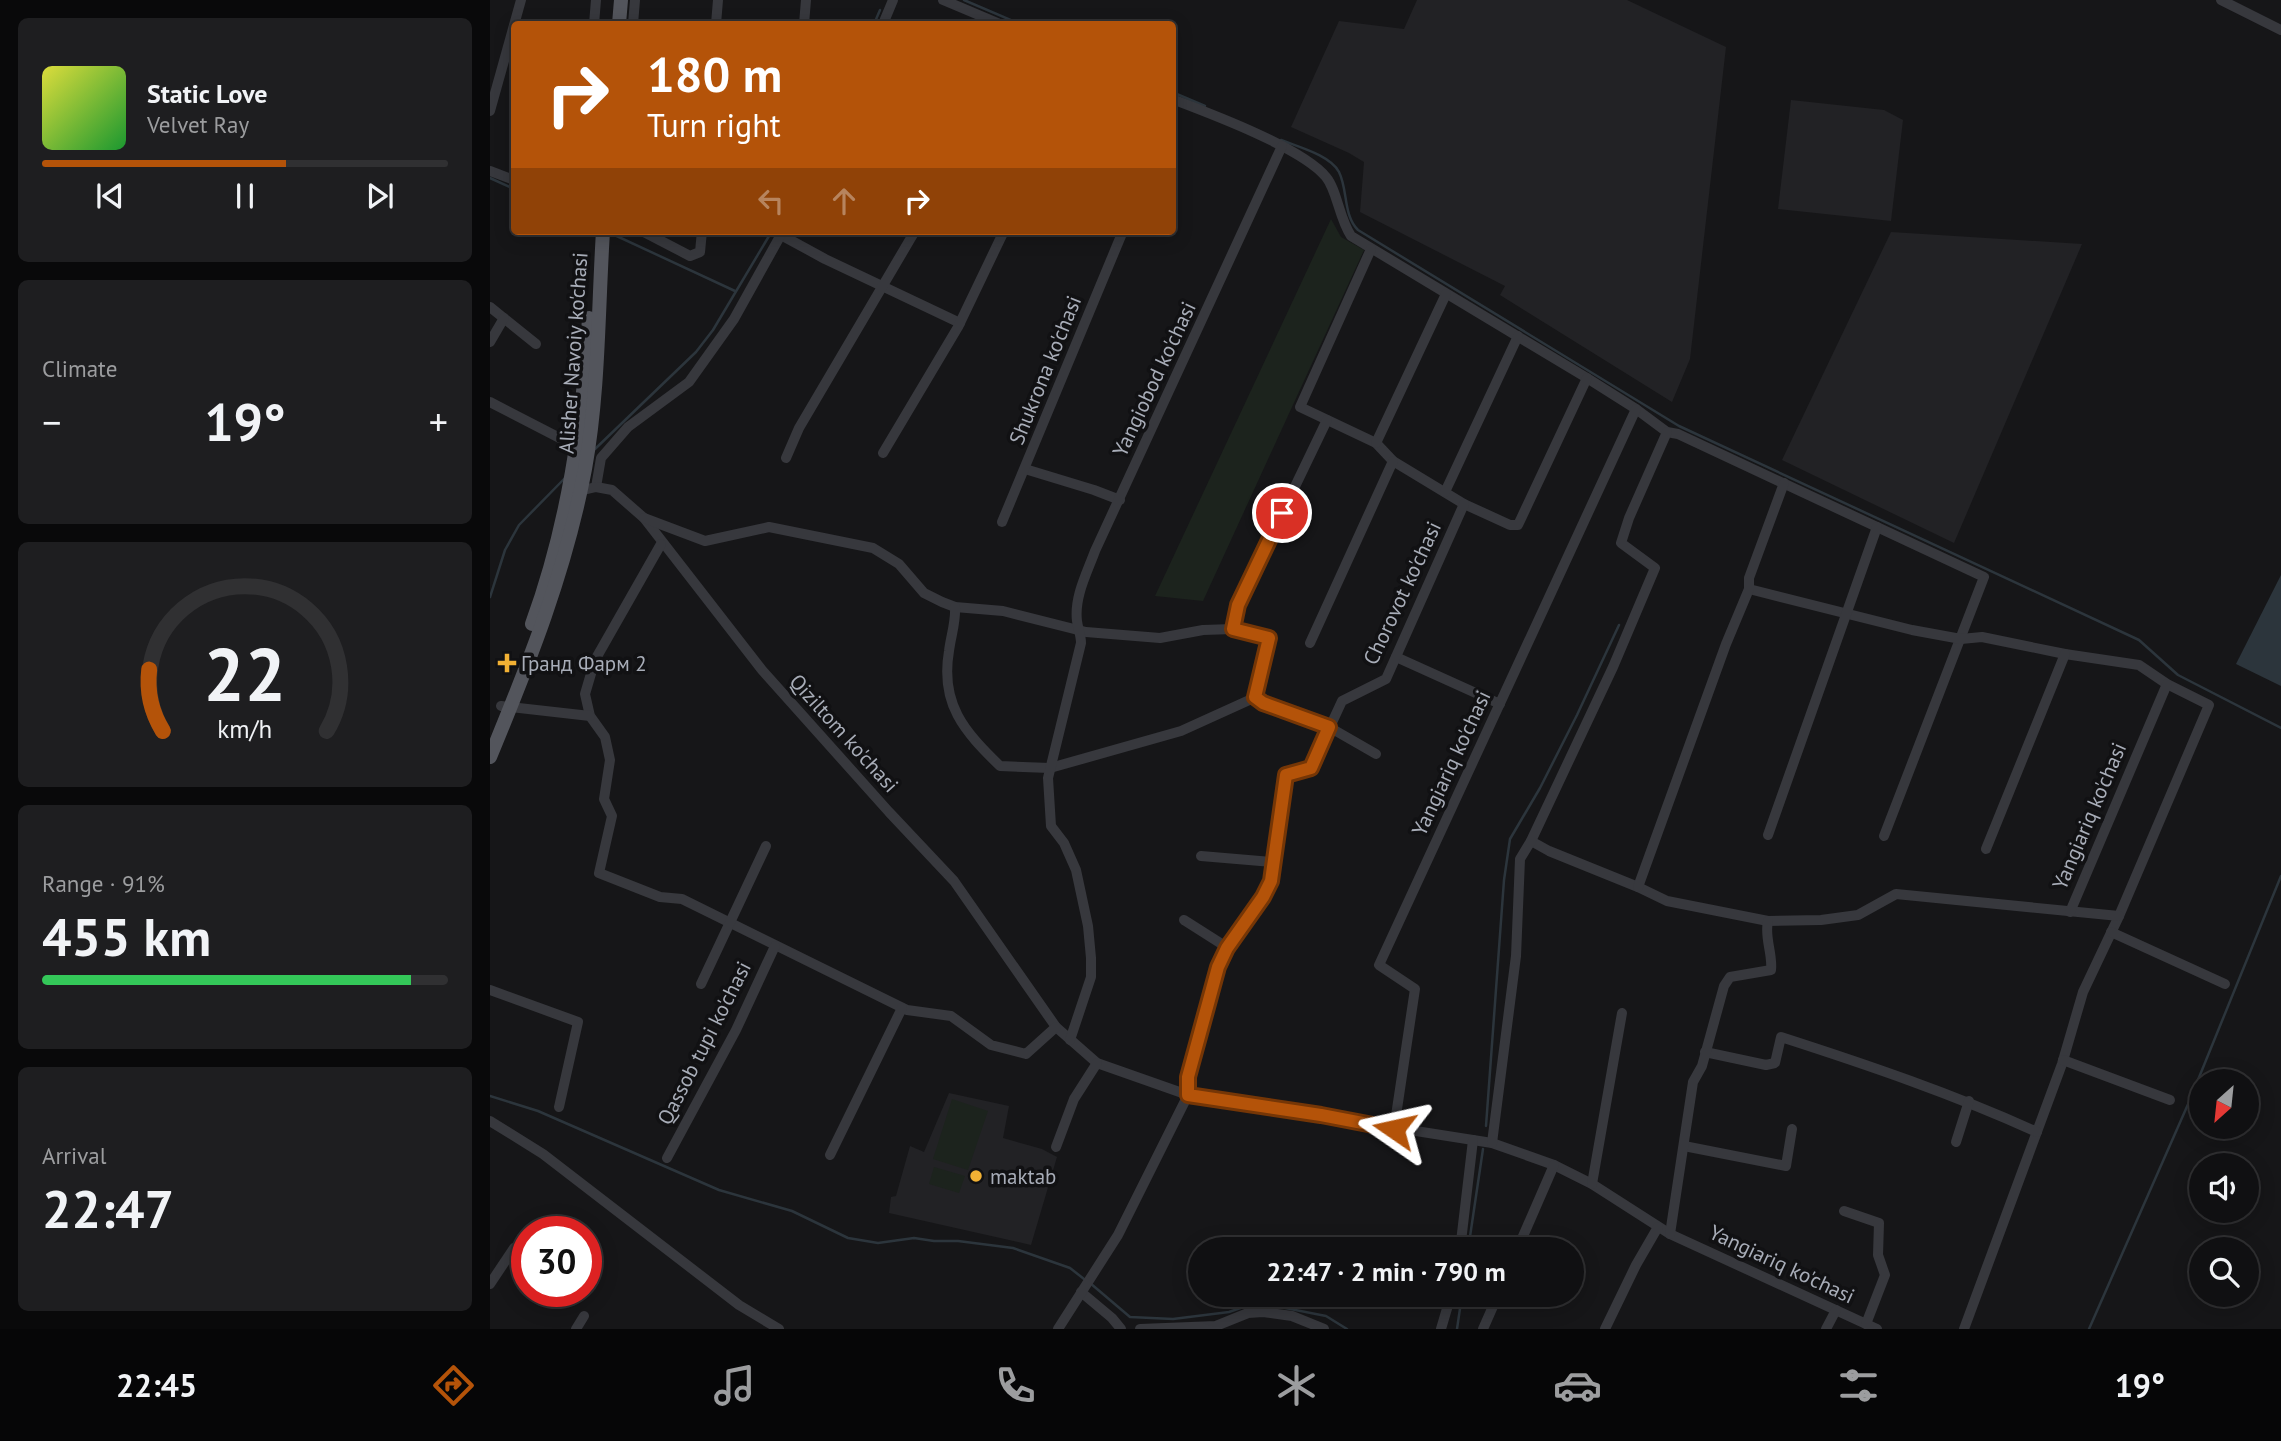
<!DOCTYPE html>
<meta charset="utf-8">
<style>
body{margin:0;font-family:"PT Sans",sans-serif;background:#1e1e20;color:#f1f3f6;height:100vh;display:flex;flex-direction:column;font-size:26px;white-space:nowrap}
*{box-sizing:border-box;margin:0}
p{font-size:23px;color:#9c9d9f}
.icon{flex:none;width:38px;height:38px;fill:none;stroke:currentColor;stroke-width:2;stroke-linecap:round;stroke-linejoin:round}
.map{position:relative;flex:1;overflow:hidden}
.sheet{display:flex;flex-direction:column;gap:18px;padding:18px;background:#09090a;width:490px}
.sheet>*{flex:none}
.top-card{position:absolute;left:21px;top:21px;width:665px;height:214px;border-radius:7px;box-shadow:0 4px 18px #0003,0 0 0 2px #303032;background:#b45309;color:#fff;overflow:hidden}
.needle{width:46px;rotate:207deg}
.fabs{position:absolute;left:1699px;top:1069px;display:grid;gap:14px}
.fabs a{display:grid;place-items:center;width:70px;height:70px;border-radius:50%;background:#101012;box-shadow:0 4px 18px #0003,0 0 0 2px #303032;font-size:35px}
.speed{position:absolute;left:21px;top:1216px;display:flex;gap:14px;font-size:35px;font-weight:700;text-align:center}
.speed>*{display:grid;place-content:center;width:91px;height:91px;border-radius:50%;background:#101012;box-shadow:0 4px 18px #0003,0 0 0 2px #303032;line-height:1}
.speed .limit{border:10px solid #d22;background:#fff;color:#111}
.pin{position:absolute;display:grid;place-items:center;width:60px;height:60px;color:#fff;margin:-30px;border:4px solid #fff;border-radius:50%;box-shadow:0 2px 7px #0007}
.me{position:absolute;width:77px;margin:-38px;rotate:281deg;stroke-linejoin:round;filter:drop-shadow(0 0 5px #0008)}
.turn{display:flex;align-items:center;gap:24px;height:147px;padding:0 21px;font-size:32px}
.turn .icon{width:91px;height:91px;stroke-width:2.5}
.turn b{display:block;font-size:49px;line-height:60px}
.lanes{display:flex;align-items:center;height:66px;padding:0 21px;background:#0003;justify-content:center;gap:35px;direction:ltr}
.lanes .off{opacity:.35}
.big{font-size:52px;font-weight:600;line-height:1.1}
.sheet .widget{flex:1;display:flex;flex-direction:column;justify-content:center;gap:10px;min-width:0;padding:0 24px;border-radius:10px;background:#1e1e20}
.sheet .dial{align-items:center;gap:0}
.dial svg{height:182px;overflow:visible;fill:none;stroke:#303032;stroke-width:7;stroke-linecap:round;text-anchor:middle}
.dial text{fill:#f1f3f6;stroke:none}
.song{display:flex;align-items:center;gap:21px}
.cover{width:84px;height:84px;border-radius:10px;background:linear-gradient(135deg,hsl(60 70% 55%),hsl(130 70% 35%))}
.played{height:7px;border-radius:4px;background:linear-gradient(90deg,#b45309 60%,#303032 60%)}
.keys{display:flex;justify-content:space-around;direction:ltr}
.heat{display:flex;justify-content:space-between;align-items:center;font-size:38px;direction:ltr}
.charge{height:10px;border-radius:5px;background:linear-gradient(90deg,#34c759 91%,#303032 0)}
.trip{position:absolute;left:698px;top:1237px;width:396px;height:70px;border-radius:35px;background:#101012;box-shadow:0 4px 18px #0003,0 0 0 2px #303032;font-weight:600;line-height:70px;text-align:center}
.dock{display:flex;height:112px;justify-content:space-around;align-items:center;background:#060607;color:#9c9d9f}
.dock .icon{width:49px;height:49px}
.dock .active{color:#b45309}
.dock b{font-size:32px;color:#f1f3f6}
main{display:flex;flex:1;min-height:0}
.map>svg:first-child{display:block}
.built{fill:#222225}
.green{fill:#1c231d}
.water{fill:#2c353c}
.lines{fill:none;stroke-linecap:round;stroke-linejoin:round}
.stream{stroke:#2c353c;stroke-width:2.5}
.minor{stroke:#37383d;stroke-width:10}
.major{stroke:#53555c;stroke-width:14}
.route-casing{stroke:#753606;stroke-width:18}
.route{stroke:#b45309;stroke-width:12}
.poi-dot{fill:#f2b134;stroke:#111113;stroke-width:2.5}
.labels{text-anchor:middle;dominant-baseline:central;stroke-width:7;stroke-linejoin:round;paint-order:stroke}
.street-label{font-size:21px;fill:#a8adb8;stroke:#111113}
.poi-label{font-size:21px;fill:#a8adb8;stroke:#111113;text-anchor:start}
</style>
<main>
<section class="sheet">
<div class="widget">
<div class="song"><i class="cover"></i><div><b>Static Love</b><p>Velvet Ray</p></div></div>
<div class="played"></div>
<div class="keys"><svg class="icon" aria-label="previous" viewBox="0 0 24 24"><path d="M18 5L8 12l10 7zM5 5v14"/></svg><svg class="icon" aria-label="pause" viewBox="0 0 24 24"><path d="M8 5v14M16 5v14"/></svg><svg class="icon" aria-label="next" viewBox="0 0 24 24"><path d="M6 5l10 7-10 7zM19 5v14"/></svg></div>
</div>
<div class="widget"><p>Climate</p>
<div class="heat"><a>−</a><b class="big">19°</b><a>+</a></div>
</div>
<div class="widget dial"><svg viewBox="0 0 100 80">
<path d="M14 69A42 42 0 1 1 86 69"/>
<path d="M14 69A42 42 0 0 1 8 42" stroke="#b45309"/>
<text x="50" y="56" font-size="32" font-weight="700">22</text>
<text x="50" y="72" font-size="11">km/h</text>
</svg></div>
<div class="widget"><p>Range · 91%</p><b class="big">455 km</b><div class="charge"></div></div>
<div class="widget"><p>Arrival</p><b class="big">22:47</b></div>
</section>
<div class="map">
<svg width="1791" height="1329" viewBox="0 0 1791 1329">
<rect width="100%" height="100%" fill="#161618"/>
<g class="built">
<path d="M927 0H1137L1236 47 1200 359 1182 402 1010 295 1015 286 870 212 874 162 859 153 801 127 849 21 914 29Z"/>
<path d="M1301 100 1394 110 1413 120 1401 221 1288 209Z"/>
<path d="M1401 232 1592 244 1464 543 1292 460Z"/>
<path d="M459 1093 519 1106 513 1138 552 1149 567 1157 541 1245 399 1213 401 1197 406 1196 420 1146 434 1152Z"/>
</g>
<g class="green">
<path d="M841 219 851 237 874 250 713 601 665 596Z"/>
<path d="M462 1099 498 1111 478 1170 443 1159Z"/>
<path d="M444 1167 475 1176 469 1193 439 1184Z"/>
</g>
<path class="water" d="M1791 575V686L1746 664Z"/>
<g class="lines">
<g class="stream">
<path d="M474 0 530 24"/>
<path d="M384 24 390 10"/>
<path d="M682 92 715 106"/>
<path d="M791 140C808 147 840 155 849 172 858 190 853 215 868 230L1189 426 1649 640 1688 675 1791 728"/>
<path d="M0 178 24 189"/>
<path d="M118 232 245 291"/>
<path d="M105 449 206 352 223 330 282 231"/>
<path d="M0 597 15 550 29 525 75 478"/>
<path d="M0 1096 48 1111 229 1190 302 1211 358 1238 388 1243 424 1238 444 1241H468L523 1248 580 1268 594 1279"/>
<path d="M996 1126 1014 880 1020 839 1050 788 1087 715 1129 625"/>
<path d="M978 1250 993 1149"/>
<path d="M600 1283 640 1317 683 1319 739 1312 762 1304H775L836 1316 857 1329"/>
<path d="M967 1329 972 1295"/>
<path d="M1599 1329 1699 1102 1791 876"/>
</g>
<g class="minor">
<path d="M453 0 510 24"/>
<path d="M1731 0 1791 30"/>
<path d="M104 24 106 0"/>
<path d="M143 24 145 0"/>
<path d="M226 24 228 0"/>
<path d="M314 24 316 0"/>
<path d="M393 24 403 0"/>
<path d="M682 99C719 113 813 148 836 177 847 190 849 218 861 236L1097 378 1146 409 1177 432 1188 434 1494 577 1394 836"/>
<path d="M0 111 31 0"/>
<path d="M0 171 24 180"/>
<path d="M152 231 200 256 210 252 212 231"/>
<path d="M291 235 335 259 470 323"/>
<path d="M881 249 810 407 886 443 903 461 974 504 1020 525H1028L1097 378"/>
<path d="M0 307 46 344"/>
<path d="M0 342 14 318"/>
<path d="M0 402 91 449"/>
<path d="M886 443 956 294"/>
<path d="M393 453 468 327 514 231"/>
<path d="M296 458 309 428 425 231"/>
<path d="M535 469 604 490 630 500"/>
<path d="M106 487 111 458 138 427 199 382 244 319 293 231"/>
<path d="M85 492 106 487 122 490 154 518 272 670 399 812 464 881 566 1027 607 1063 698 1095 1002 1143 1064 1165 1102 1184 1180 1234 1387 1329"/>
<path d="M955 492 1028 336"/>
<path d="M154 518 215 541 279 527 383 548 409 564 434 593 452 602 465 607 513 611 596 632 670 638 713 630 743 629 779 638 766 697"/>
<path d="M512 522 633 231"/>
<path d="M171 544 105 660 95 694 100 716 115 737 120 760 114 799 122 816 109 873 170 897 192 899 417 1010 461 1016 501 1045 536 1054 566 1027"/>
<path d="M1259 589 1422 630 1471 639 1492 637 1575 654 1649 665 1677 684 1719 705 1629 916 1593 992 1572 1064 1474 1329"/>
<path d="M465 607C466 622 461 635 459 651 450 704 474 731 510 766L560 768 691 731 766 697"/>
<path d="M743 629 748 605 837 420"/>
<path d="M820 643 903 461"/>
<path d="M906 657 1010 704"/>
<path d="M766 697 773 703 839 727 886 754"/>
<path d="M11 706 100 716"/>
<path d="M1278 835 1387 527"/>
<path d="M1041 841 1059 851 1148 887 1177 901 1278 921 1331 920 1368 915 1406 894 1629 916"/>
<path d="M1496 849 1575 654"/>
<path d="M711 856 783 862"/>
<path d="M1148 887 1236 644 1259 589V578L1294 483"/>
<path d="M1580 912 1677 684"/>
<path d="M694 920 738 948"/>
<path d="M1621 932 1735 984"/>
<path d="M211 984 276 846"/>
<path d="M0 990 88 1022 69 1107"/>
<path d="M580 1040 601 977V958L598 926 586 870 574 843 561 826 558 778 591 643C591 635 588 629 587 621 584 597 597 573 605 551L792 146"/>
<path d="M1215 1052 1276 1065 1285 1063 1291 1037C1378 1065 1463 1094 1547 1132"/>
<path d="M1573 1060 1680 1100"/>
<path d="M0 1121 53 1154 249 1305 289 1329"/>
<path d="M904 1129 925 989 889 965 1146 409"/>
<path d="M1466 1142 1479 1101"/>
<path d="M1002 1143 1026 956 1030 859 1041 841 1123 667 1165 568 1131 543 1139 518 1177 432"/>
<path d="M1194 1146 1296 1166 1302 1129"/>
<path d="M566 1147 584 1099 607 1063"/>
<path d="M340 1155 412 1008"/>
<path d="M177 1158 246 1030 285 946"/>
<path d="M1102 1184 1132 1013"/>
<path d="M1354 1211 1389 1223 1388 1255 1395 1275 1376 1324"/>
<path d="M1180 1234 1203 1082 1212 1066 1234 986 1240 977 1281 970C1283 954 1274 937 1278 921"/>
<path d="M970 1250 983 1140"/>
<path d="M1027 1250 1064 1165"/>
<path d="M0 1284 24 1248"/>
<path d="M591 1292 622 1318 631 1329"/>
<path d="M86 1329 94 1316"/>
<path d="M568 1329 628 1235 698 1095V1077L728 967 738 948 773 897 781 881 796 775 821 768 852 701 896 679 974 504"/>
<path d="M650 1329 726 1326 758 1313 773 1312 802 1316 834 1329"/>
<path d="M951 1329 961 1295"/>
<path d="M993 1329 1008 1295"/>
<path d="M1115 1329 1146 1265 1168 1227"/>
<path d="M1336 1329 1346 1310"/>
</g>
<g class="major">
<path d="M129 24 131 0"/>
<path d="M42 624C78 525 93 423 99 318"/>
<path d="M0 757C39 663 76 570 95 469 109 391 108 311 113 231"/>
</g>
</g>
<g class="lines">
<defs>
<path id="route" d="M792 513 748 605 743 629 779 638 765 697 773 703 839 727 821 768 796 775 781 881 773 897 737 948 728 967 698 1077V1095L831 1115 904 1129"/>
</defs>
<use href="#route" class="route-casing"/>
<use href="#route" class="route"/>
</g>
<g class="poi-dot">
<path d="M13.5 652.5h7v7h7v7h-7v7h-7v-7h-7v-7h7z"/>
<circle cx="486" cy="1176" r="7"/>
</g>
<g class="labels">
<g class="street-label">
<text transform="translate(83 353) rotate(-86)">Alisher Navoiy ko'chasi</text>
<text transform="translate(555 370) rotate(-68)">Shukrona ko'chasi</text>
<text transform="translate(664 379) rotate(-65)">Yangiobod ko'chasi</text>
<text transform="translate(912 593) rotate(-65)">Chorovot ko'chasi</text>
<text transform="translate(354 733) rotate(48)">Qiziltom ko'chasi</text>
<text transform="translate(961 763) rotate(-65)">Yangiariq ko'chasi</text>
<text transform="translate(1599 816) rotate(-67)">Yangiariq ko'chasi</text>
<text transform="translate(214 1043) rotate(-63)">Qassob tupi ko'chasi</text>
<text transform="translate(1292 1264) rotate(25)">Yangiariq ko'chasi</text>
</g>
<g class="poi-label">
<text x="31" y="663">Гранд Фарм 2</text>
<text x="500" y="1176">maktab</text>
</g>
</g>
</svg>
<div class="fabs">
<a><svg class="needle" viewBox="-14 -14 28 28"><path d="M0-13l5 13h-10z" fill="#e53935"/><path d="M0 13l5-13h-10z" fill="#9c9d9f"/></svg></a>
<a><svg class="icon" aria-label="sound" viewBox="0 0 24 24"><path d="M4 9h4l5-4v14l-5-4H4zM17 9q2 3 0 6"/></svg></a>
<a><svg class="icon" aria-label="search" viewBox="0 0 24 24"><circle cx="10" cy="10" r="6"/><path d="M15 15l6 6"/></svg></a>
</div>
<div class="speed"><div class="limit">30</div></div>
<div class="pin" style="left:792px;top:513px;background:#d93025"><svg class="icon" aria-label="arrive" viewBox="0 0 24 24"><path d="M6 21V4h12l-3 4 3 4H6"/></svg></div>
<svg class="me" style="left:904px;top:1129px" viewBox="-20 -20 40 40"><path d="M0-17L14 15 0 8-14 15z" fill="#b45309" stroke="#fff" stroke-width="4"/></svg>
<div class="trip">22:47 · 2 min · 790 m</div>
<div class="top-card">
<div class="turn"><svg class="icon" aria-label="right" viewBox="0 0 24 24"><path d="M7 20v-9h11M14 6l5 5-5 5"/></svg><div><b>180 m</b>Turn right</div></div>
<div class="lanes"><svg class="icon off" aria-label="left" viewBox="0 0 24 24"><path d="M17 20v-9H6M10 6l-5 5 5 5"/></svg><svg class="icon off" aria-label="ahead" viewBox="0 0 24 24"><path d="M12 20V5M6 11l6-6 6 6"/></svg><svg class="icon" aria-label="right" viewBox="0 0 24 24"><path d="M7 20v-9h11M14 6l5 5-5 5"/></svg></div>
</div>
</div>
</main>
<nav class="dock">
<b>22:45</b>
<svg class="icon active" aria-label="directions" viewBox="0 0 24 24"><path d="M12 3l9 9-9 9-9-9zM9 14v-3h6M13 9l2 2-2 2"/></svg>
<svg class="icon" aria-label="music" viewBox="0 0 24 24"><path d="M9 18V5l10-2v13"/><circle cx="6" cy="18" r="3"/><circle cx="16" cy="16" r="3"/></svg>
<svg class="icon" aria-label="phone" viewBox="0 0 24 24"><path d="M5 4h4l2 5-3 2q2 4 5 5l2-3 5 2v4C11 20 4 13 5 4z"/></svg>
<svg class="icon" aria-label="climate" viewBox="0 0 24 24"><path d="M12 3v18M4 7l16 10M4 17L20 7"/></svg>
<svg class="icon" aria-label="car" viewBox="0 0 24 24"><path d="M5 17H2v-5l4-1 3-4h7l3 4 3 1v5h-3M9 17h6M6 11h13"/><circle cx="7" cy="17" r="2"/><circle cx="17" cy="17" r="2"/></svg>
<svg class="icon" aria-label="filters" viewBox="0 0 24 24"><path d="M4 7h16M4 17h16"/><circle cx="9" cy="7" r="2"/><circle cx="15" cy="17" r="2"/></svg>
<b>19°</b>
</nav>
